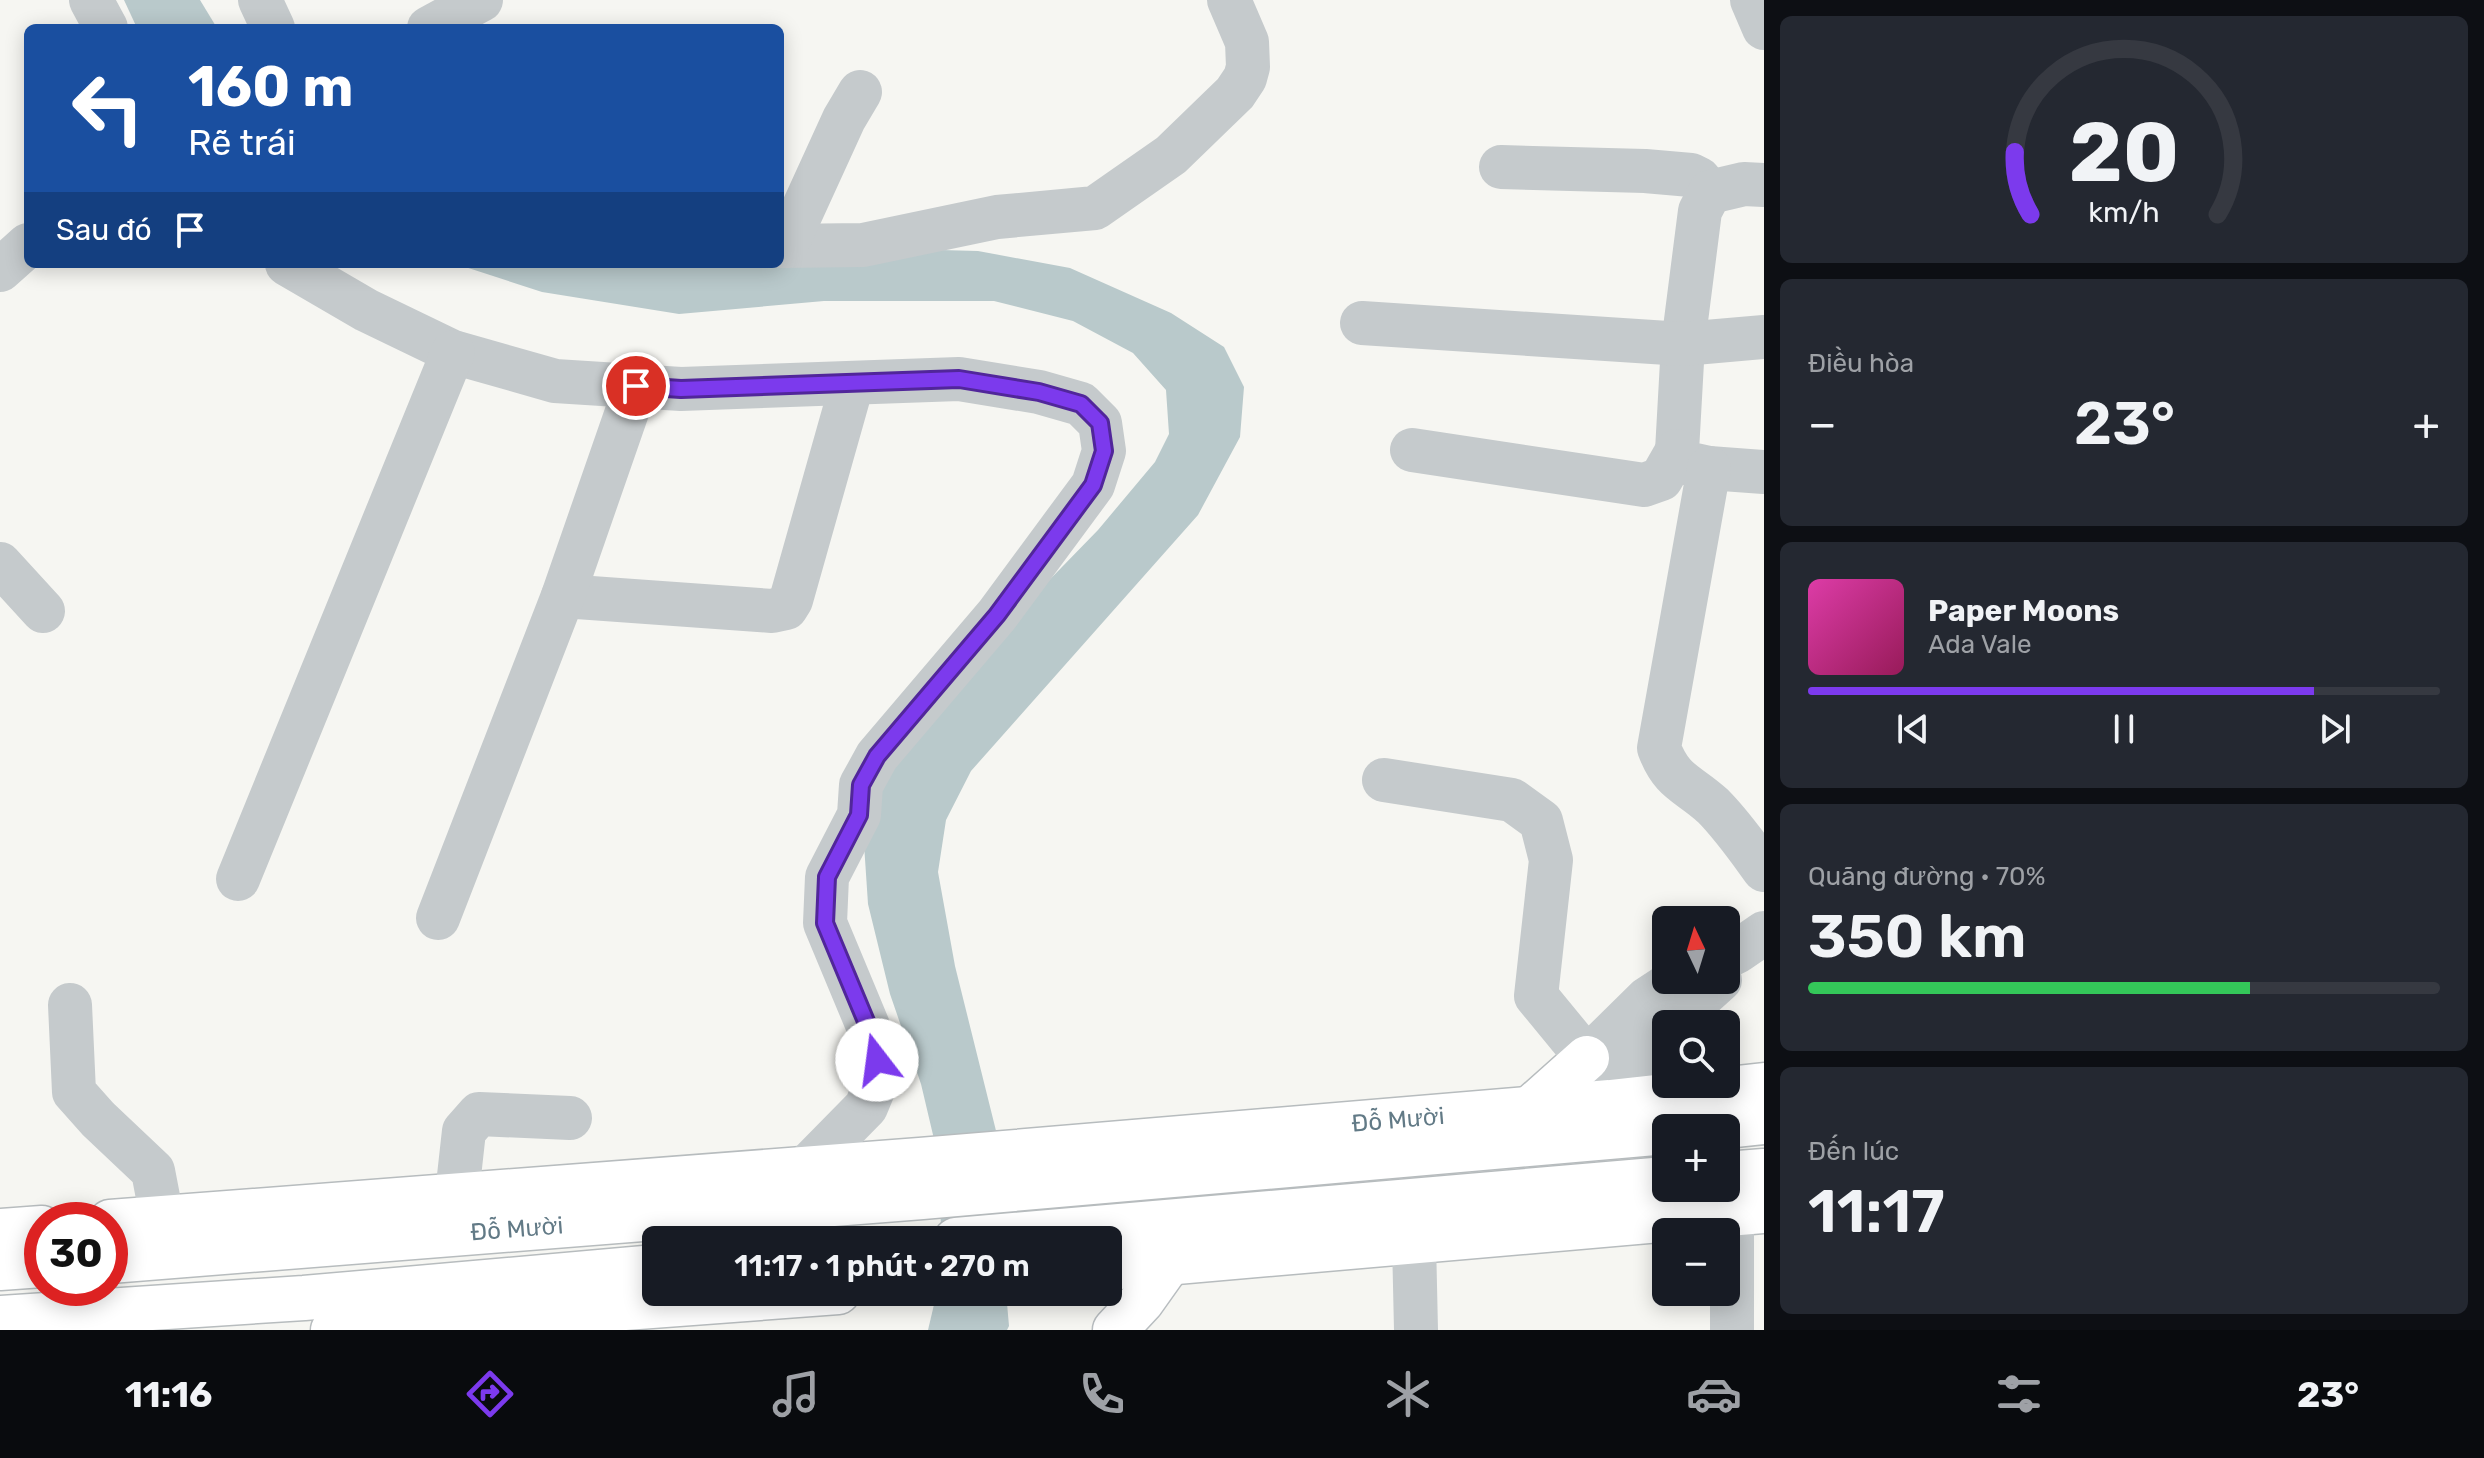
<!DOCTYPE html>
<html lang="vi">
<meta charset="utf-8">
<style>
body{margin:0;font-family:Rubik,sans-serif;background:#242831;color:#f1f3f6;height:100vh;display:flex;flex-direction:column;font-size:30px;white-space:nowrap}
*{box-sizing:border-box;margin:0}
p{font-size:26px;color:#9ea1a6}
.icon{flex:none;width:44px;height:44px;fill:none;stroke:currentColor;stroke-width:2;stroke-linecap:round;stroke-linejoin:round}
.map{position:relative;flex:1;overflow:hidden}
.drawer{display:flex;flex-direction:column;gap:16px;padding:16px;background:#0d0f14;width:720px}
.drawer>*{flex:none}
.banner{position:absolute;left:24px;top:24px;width:760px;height:244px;border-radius:12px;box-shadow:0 4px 20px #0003;background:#1a4fa0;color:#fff;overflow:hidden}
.needle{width:52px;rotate:356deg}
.buttons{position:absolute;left:1652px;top:906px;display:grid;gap:16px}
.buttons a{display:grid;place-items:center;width:88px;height:88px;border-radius:12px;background:#171b24;box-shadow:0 4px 20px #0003;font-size:40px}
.speed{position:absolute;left:24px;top:1202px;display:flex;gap:16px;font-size:40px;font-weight:700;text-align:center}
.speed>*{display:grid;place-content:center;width:104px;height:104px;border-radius:50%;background:#171b24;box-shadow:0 4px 20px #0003;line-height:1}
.speed .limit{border:12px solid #d22;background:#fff;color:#111}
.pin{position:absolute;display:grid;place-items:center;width:68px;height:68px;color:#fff;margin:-34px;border:4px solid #fff;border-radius:50%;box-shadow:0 2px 8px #0007}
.me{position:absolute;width:88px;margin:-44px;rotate:345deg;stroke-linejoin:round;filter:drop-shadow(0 0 6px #0008)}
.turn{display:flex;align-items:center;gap:28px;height:168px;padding:0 32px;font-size:36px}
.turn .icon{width:104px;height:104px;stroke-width:2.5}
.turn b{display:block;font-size:56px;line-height:68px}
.then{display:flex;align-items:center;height:76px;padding:0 32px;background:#0003;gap:16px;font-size:30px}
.big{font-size:60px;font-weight:600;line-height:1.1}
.drawer .widget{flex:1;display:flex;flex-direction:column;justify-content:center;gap:12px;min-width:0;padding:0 28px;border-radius:12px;background:#242831}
.drawer .dial{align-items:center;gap:0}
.dial svg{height:208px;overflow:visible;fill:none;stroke:#363941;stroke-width:7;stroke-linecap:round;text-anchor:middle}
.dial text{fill:#f1f3f6;stroke:none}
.song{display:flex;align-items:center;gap:24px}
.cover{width:96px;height:96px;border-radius:12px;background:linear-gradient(135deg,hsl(320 70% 55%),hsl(330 70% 35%))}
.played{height:8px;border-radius:4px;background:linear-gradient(90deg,#7c3aed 80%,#363941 80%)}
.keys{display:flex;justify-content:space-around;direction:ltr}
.heat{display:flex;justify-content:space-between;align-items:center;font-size:44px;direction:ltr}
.charge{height:12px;border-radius:6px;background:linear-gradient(90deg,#34c759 70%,#363941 0)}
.trip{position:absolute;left:642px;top:1226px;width:480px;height:80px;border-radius:12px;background:#171b24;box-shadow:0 4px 20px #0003;font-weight:600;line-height:80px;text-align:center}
.tab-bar{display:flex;height:128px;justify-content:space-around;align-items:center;background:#090b0e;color:#9ea1a6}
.tab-bar .icon{width:56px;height:56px}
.tab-bar .current{color:#7c3aed}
.tab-bar b{font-size:36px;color:#f1f3f6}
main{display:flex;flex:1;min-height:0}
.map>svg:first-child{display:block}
.water{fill:#b9c9cb}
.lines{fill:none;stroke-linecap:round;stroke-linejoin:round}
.major-casing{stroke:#b8bdc0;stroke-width:47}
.highway-casing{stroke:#b7bcbe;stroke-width:47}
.minor{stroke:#c5cacc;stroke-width:44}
.major{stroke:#fff;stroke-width:44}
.highway{stroke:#fff;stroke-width:44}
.route-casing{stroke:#51269a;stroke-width:20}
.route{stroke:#7c3aed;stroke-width:14}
.labels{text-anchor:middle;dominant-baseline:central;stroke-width:8;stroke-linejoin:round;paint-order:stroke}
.street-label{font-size:24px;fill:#627a86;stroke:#fff}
</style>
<main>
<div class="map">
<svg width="1764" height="1330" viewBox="0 0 1764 1330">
<rect width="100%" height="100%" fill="#f6f6f2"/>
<g class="water">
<path d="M124 0H200L217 28H137Z"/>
<path d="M829 247 978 251 1070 268 1171 313 1224 347 1244 387 1240 437 1198 515 971 771 946 820 938 872 955 966 1009 1183 1007 1240 941 1227 938 1156 921 1084 890 994 868 904 863 829 890 744 1098 530 1155 462 1169 434 1166 390 1133 353 1073 321 994 301H824L679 314 542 292 456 264H780Z"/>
<path d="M937 1292H1006L1009 1326 1007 1330H928Z"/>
</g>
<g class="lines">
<defs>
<path id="major" d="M1115 1330 1142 1301 1169 1263 1177 1232"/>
<g id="highway">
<path d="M1523 1115 1587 1058"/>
<path d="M1707 1128 1764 1122"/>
<path d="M1726 1174 1764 1171"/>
<path id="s1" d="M110 1222 920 1160 1610 1102 1764 1085"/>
<path d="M0 1231 42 1228"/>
<path d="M956 1240 1666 1179"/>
<path id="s2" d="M110 1261 922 1197 1666 1132"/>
<path d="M0 1268 42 1265"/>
<path d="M1108 1268 1764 1211"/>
<path d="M0 1318 304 1298 656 1267"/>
<path d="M333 1330 838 1292"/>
</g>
</defs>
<use href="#major" class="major-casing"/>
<use href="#highway" class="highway-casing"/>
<g class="minor">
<path d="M91 0 106 28"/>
<path d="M260 0 273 28"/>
<path d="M1752 0 1764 28"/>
<path d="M429 28 481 0"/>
<path d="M1501 167 1645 171 1691 175 1699 179 1710 192"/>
<path d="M1764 185 1744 184 1710 192 1700 211 1683 344 1677 451 1686 463 1709 468 1764 472"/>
<path d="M780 246 863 245 997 217 1095 208 1171 155 1235 93 1245 78 1248 67 1247 42 1229 0"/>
<path d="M786 246 844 119 860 92"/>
<path d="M287 264 366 310 453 352 555 381 681 389 959 379 1039 392 1081 404 1100 423 1104 451 1093 485 997 615 877 756 861 785 859 815 827 877 825 923 875 1043 878 1078 866 1107 807 1167"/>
<path d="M0 270 28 245"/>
<path d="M1362 323 1683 344 1764 337"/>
<path d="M1412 450 1644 485 1661 479 1677 451"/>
<path d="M1709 468 1659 748C1672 783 1688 783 1713 806 1732 825 1748 848 1764 870"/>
<path d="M0 564 43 611"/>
<path d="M563 596 772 611 786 608 791 600 852 384"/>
<path d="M1384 780 1512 800 1541 821 1551 860 1536 996 1587 1058"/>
<path d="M238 879 453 352"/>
<path d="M438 918 563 596 636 386"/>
<path d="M1726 957 1738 951 1764 933"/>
<path d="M70 1005 74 1092 98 1119 153 1171 162 1218"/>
<path d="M1671 1024 1720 980"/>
<path d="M1666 1028 1646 1045 1610 1102C1592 1089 1588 1080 1587 1058L1647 999 1676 980"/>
<path d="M457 1194 464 1131 479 1114 570 1118"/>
<path d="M1732 1212V1330"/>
<path d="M1414 1241 1416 1330"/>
</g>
<use href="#major" class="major"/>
<use href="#highway" class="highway"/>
</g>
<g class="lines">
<defs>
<path id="route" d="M636 386 681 389 959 379 1039 392 1081 404 1100 423 1104 451 1093 485 997 615 877 756 861 785 859 815 827 877 825 923 875 1043 877 1060"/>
</defs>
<use href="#route" class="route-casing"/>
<use href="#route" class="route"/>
</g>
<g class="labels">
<g class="street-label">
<text stroke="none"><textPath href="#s1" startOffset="1292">Đỗ Mười</textPath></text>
<text stroke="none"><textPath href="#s2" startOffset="408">Đỗ Mười</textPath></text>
</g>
</g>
</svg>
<div class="buttons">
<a><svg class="needle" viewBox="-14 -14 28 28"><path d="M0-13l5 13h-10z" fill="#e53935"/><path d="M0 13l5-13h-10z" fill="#9ea1a6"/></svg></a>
<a><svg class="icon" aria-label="search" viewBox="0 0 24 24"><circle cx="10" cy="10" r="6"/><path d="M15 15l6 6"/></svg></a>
<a>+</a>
<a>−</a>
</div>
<div class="speed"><div class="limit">30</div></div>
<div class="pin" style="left:636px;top:386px;background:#d93025"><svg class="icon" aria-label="arrive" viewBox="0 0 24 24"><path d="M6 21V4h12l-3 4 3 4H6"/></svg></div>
<svg class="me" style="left:877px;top:1060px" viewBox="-20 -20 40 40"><circle r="19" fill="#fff"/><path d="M0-13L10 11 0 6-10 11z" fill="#7c3aed"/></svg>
<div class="trip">11:17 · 1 phút · 270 m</div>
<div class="banner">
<div class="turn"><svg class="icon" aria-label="left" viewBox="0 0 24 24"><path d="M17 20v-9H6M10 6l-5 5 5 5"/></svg><div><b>160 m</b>Rẽ trái</div></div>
<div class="then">Sau đó<svg class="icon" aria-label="arrive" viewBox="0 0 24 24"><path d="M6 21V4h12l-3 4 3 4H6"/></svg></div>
</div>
</div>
<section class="drawer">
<div class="widget dial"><svg viewBox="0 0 100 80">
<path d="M14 69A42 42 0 1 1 86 69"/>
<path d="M14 69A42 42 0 0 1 8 45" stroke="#7c3aed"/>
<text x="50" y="56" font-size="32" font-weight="700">20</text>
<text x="50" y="72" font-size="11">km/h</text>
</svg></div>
<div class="widget"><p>Điều hòa</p>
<div class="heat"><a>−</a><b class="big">23°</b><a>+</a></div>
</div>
<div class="widget">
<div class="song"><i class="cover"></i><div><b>Paper Moons</b><p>Ada Vale</p></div></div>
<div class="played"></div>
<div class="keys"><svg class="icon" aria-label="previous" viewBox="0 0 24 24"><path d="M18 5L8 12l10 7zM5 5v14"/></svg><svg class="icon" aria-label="pause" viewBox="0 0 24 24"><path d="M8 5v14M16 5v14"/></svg><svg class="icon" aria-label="next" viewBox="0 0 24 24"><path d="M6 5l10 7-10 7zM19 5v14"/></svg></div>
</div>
<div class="widget"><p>Quãng đường · 70%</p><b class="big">350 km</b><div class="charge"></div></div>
<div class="widget"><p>Đến lúc</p><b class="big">11:17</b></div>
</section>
</main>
<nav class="tab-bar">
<b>11:16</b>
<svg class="icon current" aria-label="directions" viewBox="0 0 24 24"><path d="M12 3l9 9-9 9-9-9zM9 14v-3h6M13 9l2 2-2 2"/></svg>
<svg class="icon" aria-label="music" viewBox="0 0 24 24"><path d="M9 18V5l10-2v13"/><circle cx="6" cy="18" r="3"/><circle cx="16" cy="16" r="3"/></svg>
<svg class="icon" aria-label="phone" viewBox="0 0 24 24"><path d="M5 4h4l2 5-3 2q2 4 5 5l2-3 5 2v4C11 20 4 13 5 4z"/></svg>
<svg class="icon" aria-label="climate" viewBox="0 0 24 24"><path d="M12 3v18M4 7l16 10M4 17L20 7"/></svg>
<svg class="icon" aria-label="car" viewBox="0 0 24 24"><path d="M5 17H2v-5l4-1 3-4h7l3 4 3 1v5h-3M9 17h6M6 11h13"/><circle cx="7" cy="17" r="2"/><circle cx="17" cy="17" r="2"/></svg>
<svg class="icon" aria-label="filters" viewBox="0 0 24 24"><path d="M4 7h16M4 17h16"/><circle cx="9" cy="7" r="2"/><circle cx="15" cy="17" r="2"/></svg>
<b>23°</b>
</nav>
